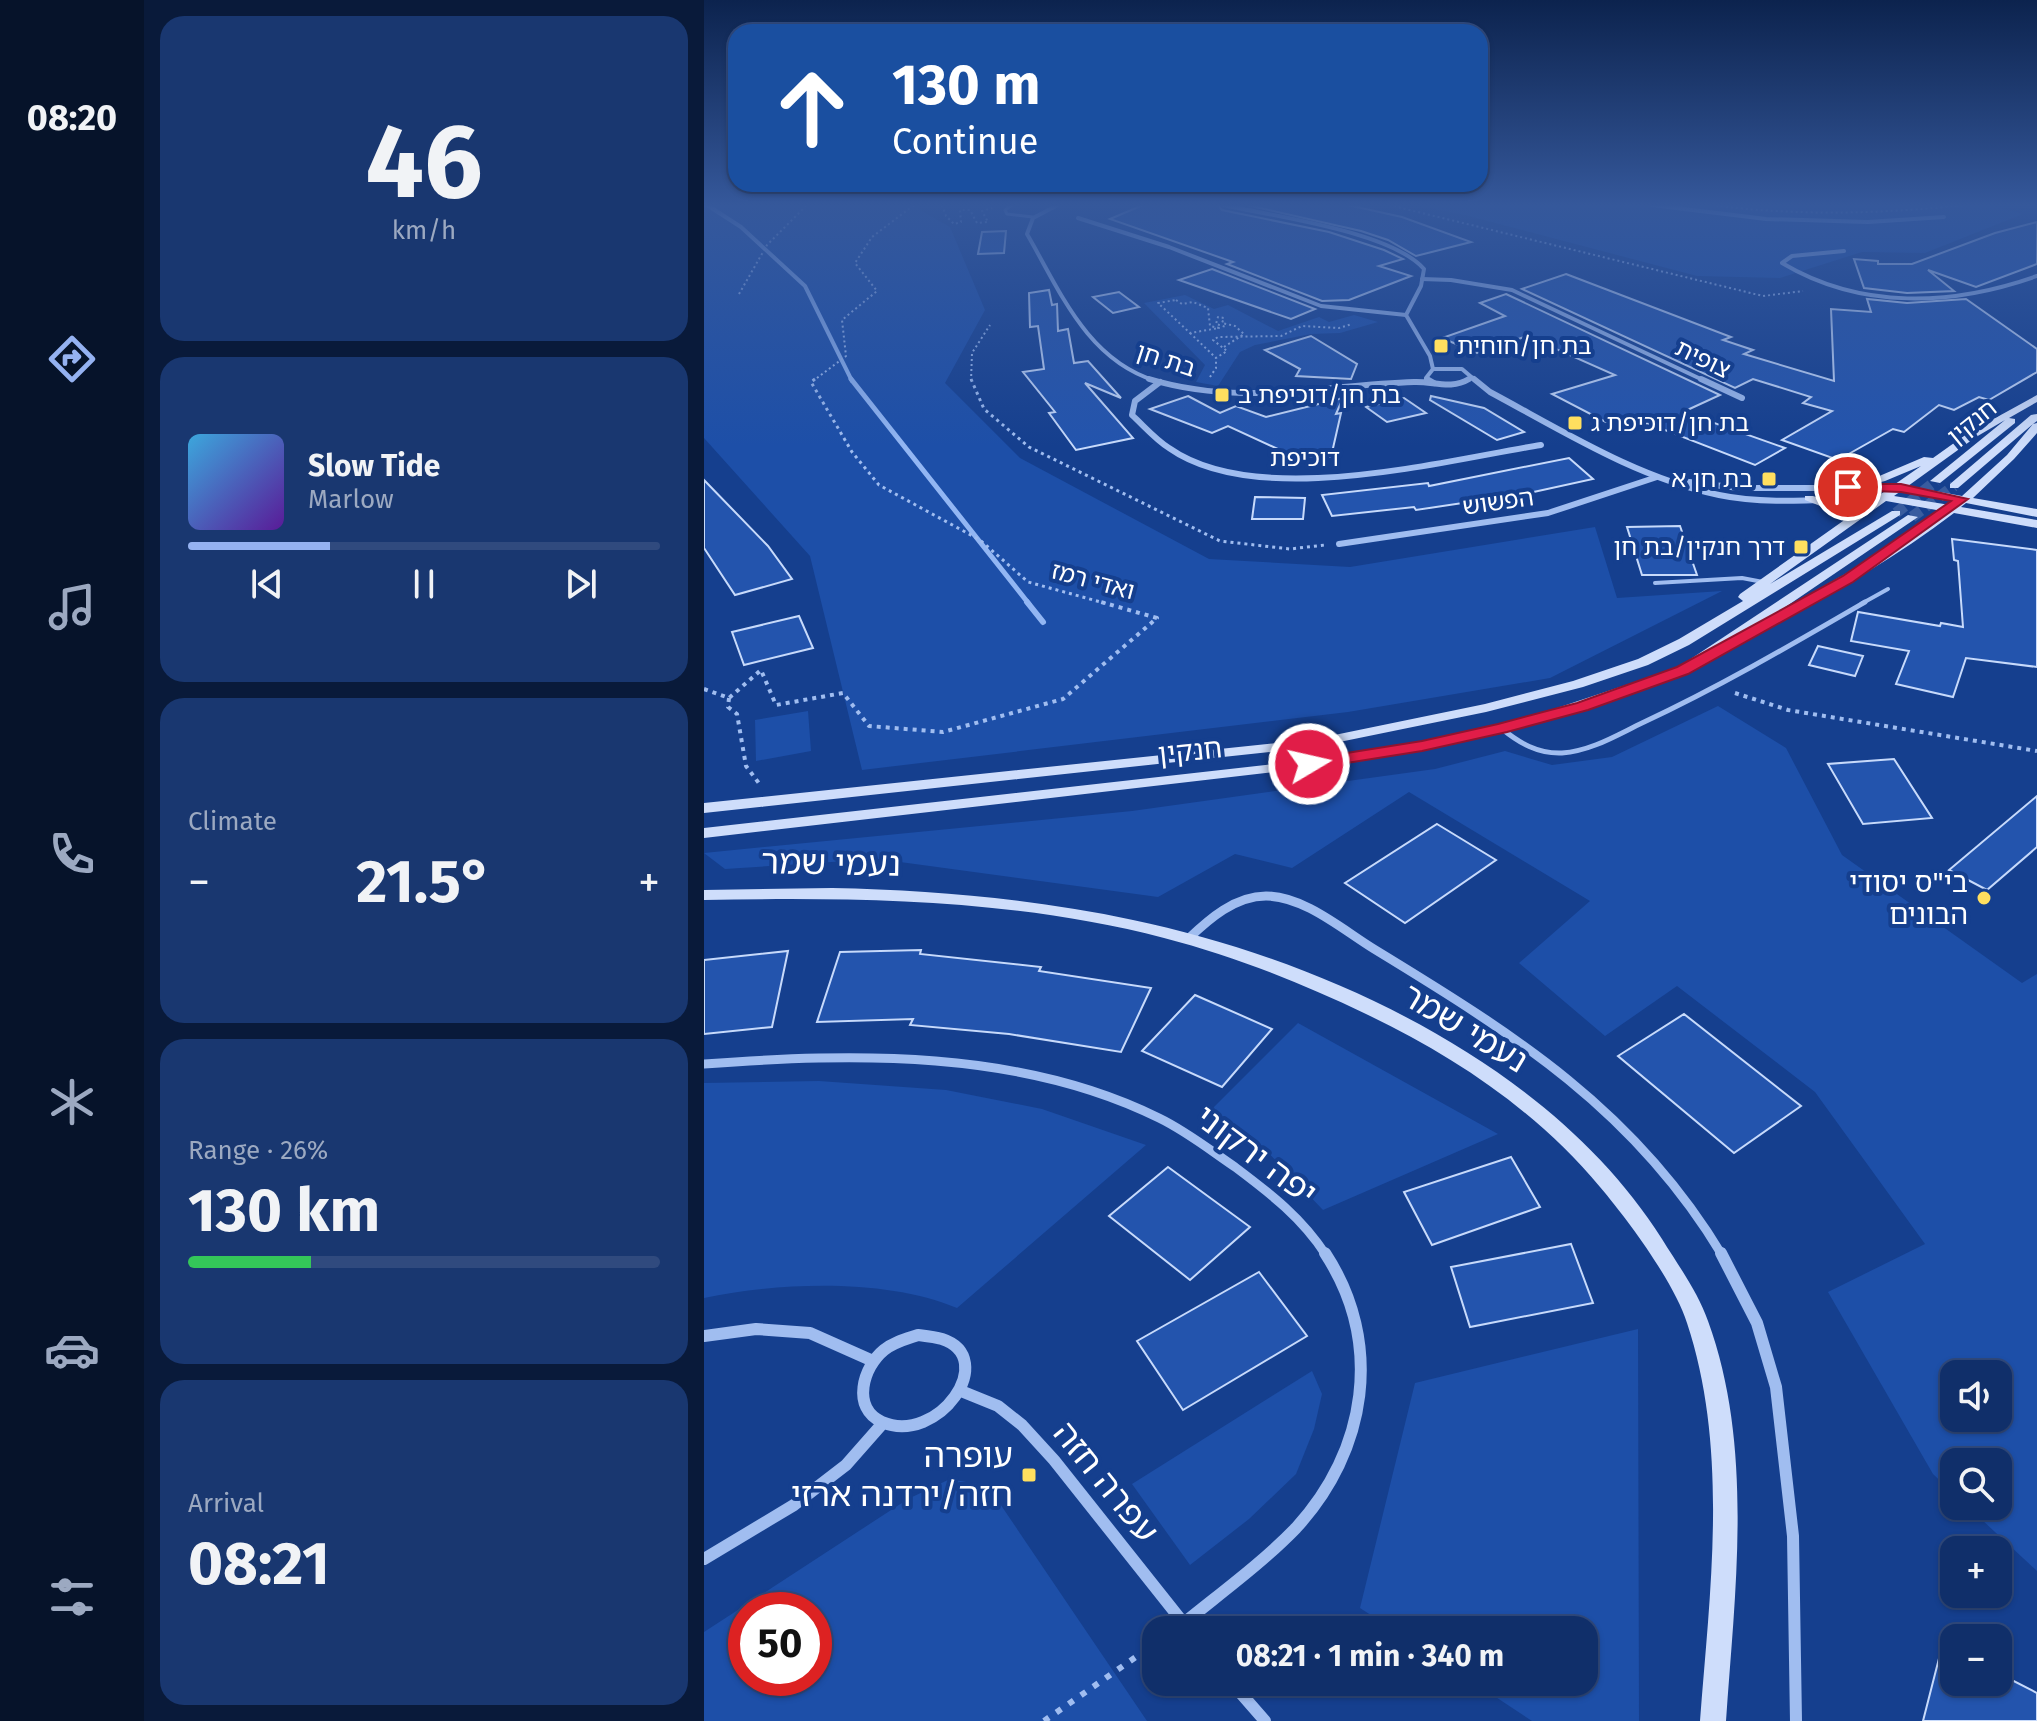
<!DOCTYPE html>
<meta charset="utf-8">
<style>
body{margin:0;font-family:"Fira Sans","Noto Sans Hebrew",sans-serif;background:#193770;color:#f1f3f6;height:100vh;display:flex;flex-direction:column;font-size:30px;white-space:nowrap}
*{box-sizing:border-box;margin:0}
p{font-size:26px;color:#9ca9c1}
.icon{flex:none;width:44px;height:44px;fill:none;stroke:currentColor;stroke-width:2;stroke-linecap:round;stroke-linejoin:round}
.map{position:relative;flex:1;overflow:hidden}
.details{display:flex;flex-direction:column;gap:16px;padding:16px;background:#091a3a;width:560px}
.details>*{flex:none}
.banner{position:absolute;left:24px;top:24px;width:760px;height:168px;border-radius:24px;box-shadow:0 2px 6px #0004,0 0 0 2px #304a7e;background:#1a4fa0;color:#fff;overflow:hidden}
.fabs{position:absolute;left:1236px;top:1360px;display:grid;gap:16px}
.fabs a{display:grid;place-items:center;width:72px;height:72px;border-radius:16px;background:#102f6a;box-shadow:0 2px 6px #0004,0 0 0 2px #304a7e;font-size:40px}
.speed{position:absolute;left:24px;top:1592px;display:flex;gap:16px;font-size:40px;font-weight:700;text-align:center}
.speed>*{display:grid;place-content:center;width:104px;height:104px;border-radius:50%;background:#102f6a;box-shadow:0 2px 6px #0004,0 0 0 2px #304a7e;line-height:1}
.speed .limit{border:12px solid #d22;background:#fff;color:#111}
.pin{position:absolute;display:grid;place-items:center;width:68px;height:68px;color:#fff;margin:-34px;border:4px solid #fff;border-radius:50%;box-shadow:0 2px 8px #0007}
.me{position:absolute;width:88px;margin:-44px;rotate:81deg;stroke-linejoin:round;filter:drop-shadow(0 0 6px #0008)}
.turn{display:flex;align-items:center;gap:28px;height:168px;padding:0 32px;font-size:36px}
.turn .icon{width:104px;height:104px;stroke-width:2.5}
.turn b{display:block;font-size:56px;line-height:68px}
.big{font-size:60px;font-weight:700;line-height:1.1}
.details .widget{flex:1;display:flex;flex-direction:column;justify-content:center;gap:12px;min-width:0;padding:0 28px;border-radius:24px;background:#193770}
.details .dial{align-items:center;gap:0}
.dial b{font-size:104px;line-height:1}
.song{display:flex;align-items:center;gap:24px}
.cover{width:96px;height:96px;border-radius:12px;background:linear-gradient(135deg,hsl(200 70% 55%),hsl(270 70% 35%))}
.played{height:8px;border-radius:4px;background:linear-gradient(90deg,#95b2f1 30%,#304a7e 30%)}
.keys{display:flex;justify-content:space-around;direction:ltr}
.heat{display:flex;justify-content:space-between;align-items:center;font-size:44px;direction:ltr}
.charge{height:12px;border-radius:6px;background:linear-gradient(90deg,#34c759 26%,#304a7e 0)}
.trip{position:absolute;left:438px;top:1616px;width:456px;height:80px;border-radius:24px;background:#102f6a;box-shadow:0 2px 6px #0004,0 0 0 2px #304a7e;font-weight:700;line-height:80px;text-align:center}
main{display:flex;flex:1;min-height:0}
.menu{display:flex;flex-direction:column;width:144px;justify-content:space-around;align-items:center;background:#06132a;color:#9ca9c1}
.menu .icon{width:56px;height:56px}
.menu .selected{color:#95b2f1}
.menu b{font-size:36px;color:#f1f3f6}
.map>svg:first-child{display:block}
.green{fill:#1d4fa8;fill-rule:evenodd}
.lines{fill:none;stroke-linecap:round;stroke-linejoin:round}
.stream-far2{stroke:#92b6f3;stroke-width:4}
.stream-far1{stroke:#92b6f3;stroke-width:5}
.stream{stroke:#92b6f3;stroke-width:6}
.building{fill:#2354ad;stroke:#c7dafb;stroke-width:2}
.secondary-tunnel{stroke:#385c9f;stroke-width:11;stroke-dasharray:11 6;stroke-linecap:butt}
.path-far3{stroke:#a0bdf0;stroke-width:2;stroke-dasharray:2 3;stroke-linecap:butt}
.path-far2{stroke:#a0bdf0;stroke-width:3;stroke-dasharray:3 4;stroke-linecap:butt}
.path-far1{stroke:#a0bdf0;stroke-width:4;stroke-dasharray:4 5;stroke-linecap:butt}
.path{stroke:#a0bdf0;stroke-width:6;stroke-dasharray:6 9;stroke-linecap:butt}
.lane-far2{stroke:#a0bdf0;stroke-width:3}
.lane-far1{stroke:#a0bdf0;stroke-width:4}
.lane{stroke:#a0bdf0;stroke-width:5}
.street-far3{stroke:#a0bdf0;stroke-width:4}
.street-far2{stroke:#a0bdf0;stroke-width:6}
.street-far1{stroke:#a0bdf0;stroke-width:9}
.street{stroke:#a0bdf0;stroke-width:12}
.secondary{fill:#ceddfb;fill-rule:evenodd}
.route{fill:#e11d48;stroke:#92132f;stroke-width:2}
.poi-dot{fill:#ffdf5f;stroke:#153f8e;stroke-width:3}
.labels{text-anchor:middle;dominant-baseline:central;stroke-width:8;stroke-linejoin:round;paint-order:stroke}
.far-poi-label{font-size:24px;fill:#fff;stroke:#153f8e;text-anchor:start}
.far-street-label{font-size:24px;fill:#fff;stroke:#153f8e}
.street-label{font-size:28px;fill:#fff;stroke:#153f8e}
.poi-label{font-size:28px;fill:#fff;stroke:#153f8e;text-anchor:end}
.near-street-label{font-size:34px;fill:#fff;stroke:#153f8e}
.near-poi-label{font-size:34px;fill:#fff;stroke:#153f8e;text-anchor:end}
</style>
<main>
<nav class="menu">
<b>08:20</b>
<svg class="icon selected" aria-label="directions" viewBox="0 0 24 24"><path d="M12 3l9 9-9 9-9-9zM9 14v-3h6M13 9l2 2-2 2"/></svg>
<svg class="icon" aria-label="music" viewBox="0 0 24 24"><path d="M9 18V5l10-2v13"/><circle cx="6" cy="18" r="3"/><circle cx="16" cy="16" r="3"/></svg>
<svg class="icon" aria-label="phone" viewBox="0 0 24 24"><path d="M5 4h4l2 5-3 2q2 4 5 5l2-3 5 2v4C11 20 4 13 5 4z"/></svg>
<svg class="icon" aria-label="climate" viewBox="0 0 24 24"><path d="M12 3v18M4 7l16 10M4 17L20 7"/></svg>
<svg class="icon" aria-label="car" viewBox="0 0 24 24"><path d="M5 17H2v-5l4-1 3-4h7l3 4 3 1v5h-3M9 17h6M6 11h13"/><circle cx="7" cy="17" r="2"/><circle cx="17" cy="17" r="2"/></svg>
<svg class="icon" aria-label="filters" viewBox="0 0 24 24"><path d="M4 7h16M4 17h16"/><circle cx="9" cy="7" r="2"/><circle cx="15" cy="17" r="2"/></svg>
</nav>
<section class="details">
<div class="widget dial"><b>46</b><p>km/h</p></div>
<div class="widget">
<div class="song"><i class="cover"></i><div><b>Slow Tide</b><p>Marlow</p></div></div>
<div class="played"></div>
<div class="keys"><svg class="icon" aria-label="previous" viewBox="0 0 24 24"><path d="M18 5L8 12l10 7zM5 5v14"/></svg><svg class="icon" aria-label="pause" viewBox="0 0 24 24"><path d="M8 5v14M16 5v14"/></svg><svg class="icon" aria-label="next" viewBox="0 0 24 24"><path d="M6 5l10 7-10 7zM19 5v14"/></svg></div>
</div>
<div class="widget"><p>Climate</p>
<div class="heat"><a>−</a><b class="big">21.5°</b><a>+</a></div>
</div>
<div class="widget"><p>Range · 26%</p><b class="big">130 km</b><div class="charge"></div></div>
<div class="widget"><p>Arrival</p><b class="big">08:21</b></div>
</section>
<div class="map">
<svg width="1333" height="1721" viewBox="0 0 1333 1721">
<rect width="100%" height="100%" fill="#153f8e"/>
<g class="green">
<path d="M0 205H216V210L246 227 281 310 241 383 316 458 505 559 646 567 891 527 913 598 1018 591 846 678 644 712 158 770 106 556 0 438Z"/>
<path d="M711 205H1285L1319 214 1221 253 1158 252 1076 278 993 276 761 215Z"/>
<path d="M481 295 510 309 524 305 574 331 615 317 625 322 650 315 674 322 636 333 607 334 551 345 536 352 514 386 492 382 501 365 440 303Z"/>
<path d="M1014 706 1082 748 1138 855 1318 983 1333 974V1571L1263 1506H1294V1462H1250V1494L1229 1474 1124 1292 1221 1244 1111 1092 973 986 901 1036 815 963 886 901 705 792 588 868 531 854 454 897 174 859 21 869 0 853 428 811 731 769 801 751 848 765 908 757ZM1250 1374H1294V1418H1250Z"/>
<path d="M104 711 107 751 52 761 51 720Z"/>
<path d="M594 1023 794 1134 619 1210 555 1143 507 1110Z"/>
<path d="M115 1081 242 1090 338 1109 442 1145 253 1308C182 1278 75 1282 0 1298V1083Z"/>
<path d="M934 1329 935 1721H828L769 1682H880V1630H690L656 1608 711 1383Z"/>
<path d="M608 1371 618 1394 610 1429 592 1474 545 1519 486 1565 428 1484Z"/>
<path d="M246 1479 284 1486 443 1721H0V1632L204 1499ZM110 1610V1678H42V1610Z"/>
</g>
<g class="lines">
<g class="stream-far2">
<path d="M3 205 37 227 101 286 148 381"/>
<path d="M948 205 1062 219 1164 222 1240 217"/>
</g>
<path class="stream-far1" d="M147 379 325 604"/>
<path class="stream" d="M323 602 339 622"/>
</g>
<g class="building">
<path d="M439 205H514L518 210 625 232 680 250 699 259 675 266 707 276 645 300 618 301 523 264 529 262 406 219Z"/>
<path d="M543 205H644L698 217 767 242 712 256 684 240 657 231Z"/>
<path d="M1333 222V264L1272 287 1224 270 1250 291 1203 293 1160 288 1150 259 1174 261V264H1208L1291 233Z"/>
<path d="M302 231 300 253 274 254 278 232Z"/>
<path d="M508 269 611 309 587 319 475 280Z"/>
<path d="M862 274 1027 337 1019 340 1049 350 1040 354 1130 381 1127 309 1167 312 1163 299 1203 303 1262 299 1333 349V372L1285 400 1275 397 1250 410 1235 405 1200 432 1189 429 1134 460 1078 440 1128 411 1099 403 1107 397 1049 379 1031 388 818 289Z"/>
<path d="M345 290 348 305 353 304 354 331 364 329 370 363 384 361 417 398 381 383 429 438 372 450 345 413 351 412 319 372 340 369 334 326 326 327 325 293Z"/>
<path d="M415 292 435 307 409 313 389 297Z"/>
<path d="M802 294 1016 395 979 412 1081 448 1051 465 943 423 919 431 848 394 911 375 823 336 773 353 738 338 801 316 776 303Z"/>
<path d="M607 336 653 364 647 379 592 376 596 369 561 350Z"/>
<path d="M484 396 516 413 532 406 562 417 639 398 632 414 637 413 627 457 589 456 524 426 508 433 446 409Z"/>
<path d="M727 396 780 408 820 432 793 440 726 400Z"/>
<path d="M700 398 722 413 683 422 662 407Z"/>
<path d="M865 458 889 479 825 493 712 510 710 507 628 516 618 495 724 483 725 486Z"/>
<path d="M0 480 64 546 88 579 31 595 0 548Z"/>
<path d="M551 497 601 498 599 519H548Z"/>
<path d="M976 526 993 575H938L923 527Z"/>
<path d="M1248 539 1333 550V667L1262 658 1249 697 1192 684 1205 651 1147 641 1154 612 1236 626 1237 623 1259 627 1254 561 1250 560Z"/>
<path d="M95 616 109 648 40 665 28 632Z"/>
<path d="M1114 646 1159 656 1151 676 1105 665Z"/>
<path d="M1190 759 1228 818 1159 824 1124 764Z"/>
<path d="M1333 796V847L1283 890 1245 870Z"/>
<path d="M733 824 792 860 701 923 641 883Z"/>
<path d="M217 950 216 954 337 967 335 971 447 988 417 1052 305 1034 206 1025 209 1019 113 1022 136 952Z"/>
<path d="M84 951 68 1027 0 1034V960Z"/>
<path d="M491 995 568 1029 518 1087 438 1051Z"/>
<path d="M980 1014 1097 1106 1030 1153 914 1056Z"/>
<path d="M807 1157 836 1207 728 1245 700 1192Z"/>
<path d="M464 1167 546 1227 486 1280 405 1216Z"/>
<path d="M867 1244 889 1303 766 1327 747 1267Z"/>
<path d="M555 1272 603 1336 479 1410 433 1341Z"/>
<path d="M1243 1627 1250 1628V1682H1294V1673L1333 1693V1721H1219Z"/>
</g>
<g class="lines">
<g class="secondary-tunnel">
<path d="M1192 513 1232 481"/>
<path d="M1208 517 1250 486"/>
</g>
<g class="path-far3">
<path d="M238 205 242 216 250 224 257 222 256 210H266L273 223 284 222 278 211 288 208"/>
<path d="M685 205 1059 296 1099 291"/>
<path d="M1007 205C1092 216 1176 214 1262 205"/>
<path d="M35 294 63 245 103 205"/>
<path d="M472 300 478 304 489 302 504 308 506 326 515 328 486 333 454 303Z"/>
<path d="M486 333 512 358"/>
<path d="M520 347 540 334 531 326 518 323 520 318 514 317 512 324 522 327"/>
<path d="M506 377 512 368V358L523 351 509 340 514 337 577 336 598 326 635 328 648 324"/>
<path d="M109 381 142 356 138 320 173 291 151 263 168 237 210 205"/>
<path d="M267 381 268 353 286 325"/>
</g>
<g class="path-far2">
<path d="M111 379 107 382 148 452 175 485 276 540 324 582 404 604"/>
<path d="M267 379 280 409 325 447 516 541 586 549 621 545"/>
</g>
<g class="path-far1">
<path d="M0 689 25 698 57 670 72 705 139 693 165 726 239 732 359 699 453 618 397 602"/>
<path d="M1031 693 1084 710 1333 751"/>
<path d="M25 698 24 707 33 714 42 766 57 786"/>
</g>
<path class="path" d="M340 1721 452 1643"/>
<path class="lane-far2" d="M308 205 301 210 303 214 329 217"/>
<g class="lane-far1">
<path d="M951 583 1038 578 1059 582"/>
<path d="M1157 604 1184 589"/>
</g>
<path class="lane" d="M797 728C815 743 834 754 858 753 887 751 913 735 938 723 1015 687 1087 645 1161 602"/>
<g class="street-far3">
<path d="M354 205 329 218 323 234C356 291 383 360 452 381"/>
<path d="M519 205C569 216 688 232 720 269L717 286 702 315 726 356 729 369"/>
<path d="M374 218 465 247 617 306 702 315"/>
<path d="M1140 251 1088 256 1078 263C1157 310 1248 306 1333 276"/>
<path d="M718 279 747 280 808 290 1001 381"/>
<path d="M726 381 722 378 729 369H758L772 381"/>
<path d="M762 381 767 377"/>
</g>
<g class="street-far2">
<path d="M445 379C538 407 617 385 710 382 729 381 747 390 765 379"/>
<path d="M723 379 730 383"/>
<path d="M770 379 786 392C859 431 933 478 1015 495 1067 506 1126 498 1180 498"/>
<path d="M997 379 1038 398"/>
<path d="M456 382 431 401 428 415C440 426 451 439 465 448 553 510 737 461 837 445"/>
<path d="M977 481 1035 488H1195"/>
<path d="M635 544 844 513 953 477"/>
</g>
<g class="street-far1">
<path d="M484 939C505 919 531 896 562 896 600 896 639 930 670 949 811 1035 931 1110 1018 1255"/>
<path d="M0 1064C150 1053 316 1049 455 1118 482 1131 506 1150 531 1167 567 1194 598 1218 622 1255"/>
</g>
<g class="street">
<path d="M1017 1253 1053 1323 1072 1387 1089 1536 1092 1721"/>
<path d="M214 1335C222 1336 231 1337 238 1339 296 1358 234 1446 178 1422 147 1408 159 1367 180 1350 190 1342 202 1339 214 1335Z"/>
<path d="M0 1336 52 1329 106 1333 169 1361"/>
<path d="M257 1391 294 1406 318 1425 350 1460 485 1630"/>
<path d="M0 1559 90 1505 142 1465 179 1423"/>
<path d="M480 1623C518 1592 558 1563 592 1528 663 1451 680 1343 621 1253"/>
<path d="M527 1682 561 1721"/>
</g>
<g class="secondary">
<path d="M1333 395V402L1305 418 1311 419V423L1236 483 1226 481 1301 420 1272 437 1204 486 1258 496 1303 455 1329 424 1254 488H1246V484L1327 415 1333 414V421L1329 424 1333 423V433L1310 459 1269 498 1333 509V517L1262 503 1257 507 1333 520V528L1250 513C1194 556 1133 590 1072 625H1062L1061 621 983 674 841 721 718 750 605 768 0 838V828L605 760 718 742 832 715 973 668 1204 515 1214 517 1071 614 1171 557 1238 511 1182 501 1066 584 1188 511H1196V515L985 645 944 665 879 687 782 712 611 747 0 813V803L611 739 781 704 869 681 934 659 975 639 1039 601 1034 597 1036 594 1139 521 1142 516 1101 500V496H1109L1148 509 1151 512 1217 466 1181 481 1144 490 1138 487 1140 485 1173 477 1220 457 1229 458 1264 433ZM1197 491 1251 501 1246 505 1190 496Z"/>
<path d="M128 888C229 890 330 899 429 920 624 961 849 1066 958 1239 974 1265 994 1292 1004 1321 1050 1447 1031 1590 1022 1721H996C1006 1590 1025 1450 983 1323 970 1282 924 1220 896 1187 833 1111 750 1056 662 1014 597 983 530 956 460 938 310 899 154 897 0 900V890Z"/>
</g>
</g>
<linearGradient id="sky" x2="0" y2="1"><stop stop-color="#0c234e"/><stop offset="0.46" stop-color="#35589b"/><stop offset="1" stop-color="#35589b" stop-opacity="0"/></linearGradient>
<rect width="1333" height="446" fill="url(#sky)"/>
<path class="route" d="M1144 484H1197L1264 499 1149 582 984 674 884 710 803 732 718 751 605 769 596 764 605 759 718 741 794 724 873 703 973 667 1139 576 1247 501 1197 492 1139 490 1137 487Z"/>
<g class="poi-dot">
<rect x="729" y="338" width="16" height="16" rx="4"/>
<rect x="510" y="387" width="16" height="16" rx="4"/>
<rect x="863" y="415" width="16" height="16" rx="4"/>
<rect x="1057" y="471" width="16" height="16" rx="4"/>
<rect x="1089" y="539" width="16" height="16" rx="4"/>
<circle cx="1280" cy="898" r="8"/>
<rect x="317" y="1467" width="16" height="16" rx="4"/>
</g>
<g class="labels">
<g class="far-poi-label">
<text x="753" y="346">בת חן/חוחית</text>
<text x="534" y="395">בת חן/דוכיפת ב</text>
<text x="887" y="423">בת חן/דוכיפת ג</text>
<text x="1049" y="479" text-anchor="end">בת חן א</text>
<text x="1081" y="547" text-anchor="end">דרך חנקין/בת חן</text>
</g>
<g class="far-street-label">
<text transform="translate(999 359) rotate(26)">צופית</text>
<text transform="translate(462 360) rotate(18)">בת חן</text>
<text transform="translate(1268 422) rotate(-39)">חנקין</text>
<text x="601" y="458">דוכיפת</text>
<text transform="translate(794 502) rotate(-8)">הפשוש</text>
<text transform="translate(389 581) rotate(15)">ואדי רמז</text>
</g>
<g class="street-label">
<text transform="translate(486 751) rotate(-6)">חנקין</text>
</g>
<g class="poi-label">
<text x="1264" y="882">בי"ס יסודי<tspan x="1264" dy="32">הבונים</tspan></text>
</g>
<g class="near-street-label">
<text transform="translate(127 863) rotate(1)">נעמי שמר</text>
<text transform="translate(761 1028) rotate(31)">נעמי שמר</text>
<text transform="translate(552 1155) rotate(37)">יפה ירקוני</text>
<text transform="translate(402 1482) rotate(51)">עפרה חזה</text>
</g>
<g class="near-poi-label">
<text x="309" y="1455">עופרה<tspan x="309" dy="39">חזה/ירדנה ארזי</tspan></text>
</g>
</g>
</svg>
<div class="fabs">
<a><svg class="icon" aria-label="sound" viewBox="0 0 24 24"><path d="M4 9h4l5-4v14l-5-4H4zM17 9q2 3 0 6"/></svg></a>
<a><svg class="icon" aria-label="search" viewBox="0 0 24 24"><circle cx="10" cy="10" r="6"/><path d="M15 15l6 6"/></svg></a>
<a>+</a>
<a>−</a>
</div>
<div class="speed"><div class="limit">50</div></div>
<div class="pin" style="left:1144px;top:487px;background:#d93025"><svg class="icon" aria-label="arrive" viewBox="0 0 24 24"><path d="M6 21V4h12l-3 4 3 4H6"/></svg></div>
<svg class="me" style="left:605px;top:764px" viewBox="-20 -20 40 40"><circle r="17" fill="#e11d48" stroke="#fff" stroke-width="3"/><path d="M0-11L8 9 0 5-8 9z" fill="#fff"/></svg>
<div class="trip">08:21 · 1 min · 340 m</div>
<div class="banner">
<div class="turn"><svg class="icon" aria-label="ahead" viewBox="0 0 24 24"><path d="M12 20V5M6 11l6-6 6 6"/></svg><div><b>130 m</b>Continue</div></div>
</div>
</div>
</main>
